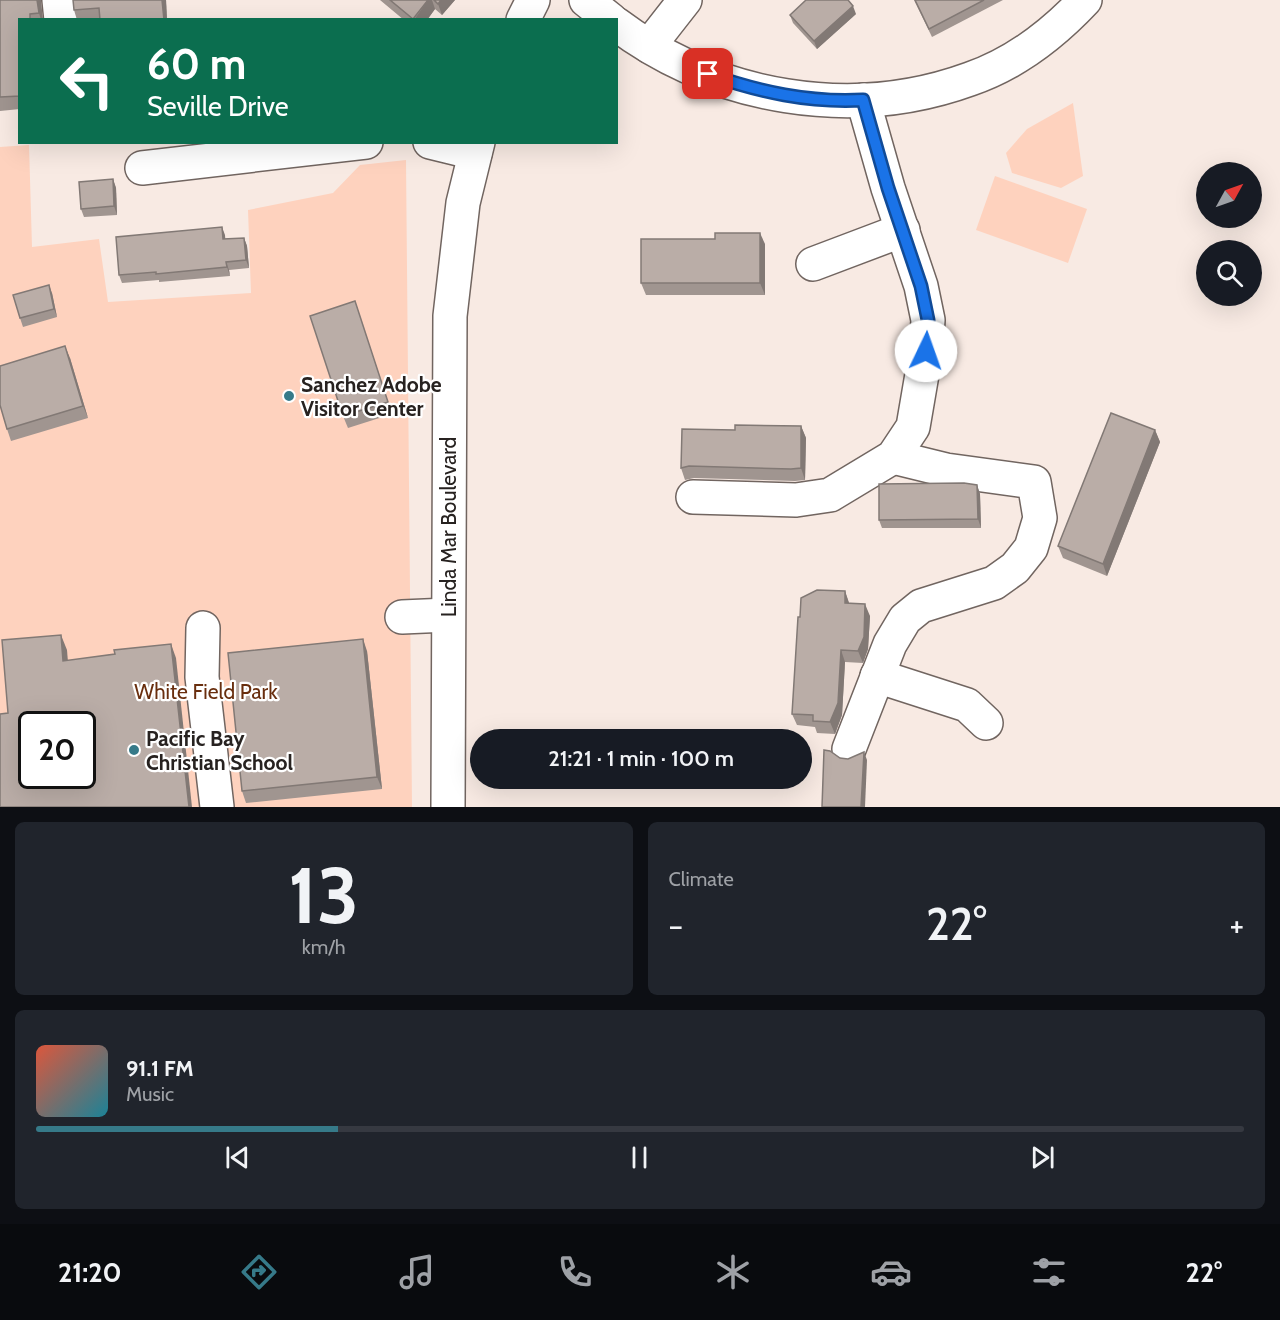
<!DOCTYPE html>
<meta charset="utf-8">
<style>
body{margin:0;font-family:Cabin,sans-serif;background:#20242c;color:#f1f3f6;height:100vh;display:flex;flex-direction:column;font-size:22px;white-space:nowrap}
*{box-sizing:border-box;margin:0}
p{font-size:20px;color:#9ea1a6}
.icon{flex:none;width:33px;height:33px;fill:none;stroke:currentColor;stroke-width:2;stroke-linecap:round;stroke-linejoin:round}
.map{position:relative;height:807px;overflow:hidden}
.details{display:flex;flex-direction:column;gap:15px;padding:15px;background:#0d0f14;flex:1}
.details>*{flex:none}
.guide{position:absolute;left:18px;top:18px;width:600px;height:126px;border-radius:0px;box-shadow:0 6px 24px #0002;background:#0b6e4f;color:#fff;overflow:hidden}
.needle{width:39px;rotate:50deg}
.controls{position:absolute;left:1196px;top:162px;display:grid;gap:12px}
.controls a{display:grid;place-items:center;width:66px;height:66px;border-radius:50%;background:#171b24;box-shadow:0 6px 24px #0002;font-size:30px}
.speed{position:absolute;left:18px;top:711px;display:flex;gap:12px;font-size:30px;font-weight:700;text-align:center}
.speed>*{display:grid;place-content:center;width:78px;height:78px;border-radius:50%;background:#171b24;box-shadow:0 6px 24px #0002;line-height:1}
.speed .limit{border:3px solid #111;border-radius:9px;background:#fff;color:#111}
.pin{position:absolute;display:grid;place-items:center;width:51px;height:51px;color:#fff;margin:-26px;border-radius:12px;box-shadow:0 3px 9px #0006}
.me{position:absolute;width:66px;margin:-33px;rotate:3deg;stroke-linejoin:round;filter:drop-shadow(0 0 4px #0008)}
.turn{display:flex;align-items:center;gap:21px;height:126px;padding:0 30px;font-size:27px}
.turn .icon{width:78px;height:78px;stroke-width:2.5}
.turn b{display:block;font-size:42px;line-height:51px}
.big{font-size:45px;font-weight:600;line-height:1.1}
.details .card{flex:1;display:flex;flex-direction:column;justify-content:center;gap:9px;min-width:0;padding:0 21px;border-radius:9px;background:#20242c}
.details .dial{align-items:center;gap:0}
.dial b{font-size:78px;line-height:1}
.song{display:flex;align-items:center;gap:18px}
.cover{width:72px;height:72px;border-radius:9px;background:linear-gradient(135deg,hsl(10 70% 55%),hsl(190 70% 35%))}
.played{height:6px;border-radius:3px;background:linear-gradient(90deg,#367a89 25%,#363941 25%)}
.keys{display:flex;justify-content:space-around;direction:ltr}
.heat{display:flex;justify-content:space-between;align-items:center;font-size:33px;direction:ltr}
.details .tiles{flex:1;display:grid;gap:15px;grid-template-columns:1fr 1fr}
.card:last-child{grid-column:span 2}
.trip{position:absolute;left:470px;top:729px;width:342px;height:60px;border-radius:30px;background:#171b24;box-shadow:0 6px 24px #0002;font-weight:600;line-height:60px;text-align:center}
.dock{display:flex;height:96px;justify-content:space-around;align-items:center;background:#090b0e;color:#9ea1a6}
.dock .icon{width:42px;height:42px}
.dock .current{color:#367a89}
.dock b{font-size:27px;color:#f1f3f6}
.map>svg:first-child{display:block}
.green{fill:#fed2be;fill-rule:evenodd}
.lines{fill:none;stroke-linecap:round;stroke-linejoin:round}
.minor-casing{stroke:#716560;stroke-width:36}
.minor{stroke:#fff;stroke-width:33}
.wall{fill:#a09590}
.shaded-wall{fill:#827975}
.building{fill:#baada7;stroke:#827975;stroke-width:1.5;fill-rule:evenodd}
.route-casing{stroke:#114b97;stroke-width:15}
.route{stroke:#1a73e8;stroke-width:10}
.poi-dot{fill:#367a89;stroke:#fff;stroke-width:2}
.labels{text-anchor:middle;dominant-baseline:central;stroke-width:4.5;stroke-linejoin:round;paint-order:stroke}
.poi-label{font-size:21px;font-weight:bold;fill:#272220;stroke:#fff;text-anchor:start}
.street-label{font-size:21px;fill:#272220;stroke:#fff}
.park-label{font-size:21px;fill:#692e0e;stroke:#fff}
</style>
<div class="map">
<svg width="1280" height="807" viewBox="0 0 1280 807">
<rect width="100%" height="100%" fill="#f8eae3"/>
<g class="green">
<path d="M1073 103 1083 176 1061 188 1012 173 1006 153 1027 129Z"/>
<path d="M29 145 32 247 99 239 108 302 251 293 248 210 333 193 360 165 406 160 412 807H0V147ZM32 724H82V776H32Z"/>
<path d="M995 176 1087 209 1068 263 976 230Z"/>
</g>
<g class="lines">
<defs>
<g id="minor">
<path d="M59 0 61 20"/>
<path d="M586 0 611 20"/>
<path d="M523 20 533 0"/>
<path d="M616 24C716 99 852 122 970 79 1014 64 1054 33 1085 0"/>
<path d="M649 46 685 0"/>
<path d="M430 142 475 153"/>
<path d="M142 168 366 142"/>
<path d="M813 264 903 230"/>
<path d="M693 497 796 500 830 495 893 457 913 427 926 351 928 320 921 286 888 188 863 100"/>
<path d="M402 617 448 615"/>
<path d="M203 628 202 677 217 807"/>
<path d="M877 676 967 705 986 723"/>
<path d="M849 749 890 644 905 619 921 606 994 583 1015 568 1031 548 1040 518 1034 482 946 470 893 457"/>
<path d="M448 807 450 316 463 203 478 142"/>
</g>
</defs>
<use href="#minor" class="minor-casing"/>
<use href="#minor" class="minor"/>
</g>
<g class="wall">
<path d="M0 0 40 2 43 20H20V109L0 111Z"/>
<path d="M166 0 167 20H77L74 10Z"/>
<path d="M380 0H455L442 15 435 9 427 20H404Z"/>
<path d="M914 0H1003L932 37Z"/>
<path d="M856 14 817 49 793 23 790 15Z"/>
<path d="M113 179 116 188 117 215 84 217 81 209Z"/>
<path d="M222 227 225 239 244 238 247 246 249 268 229 270 230 276 159 282V280L122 283 119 275Z"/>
<path d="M715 239 765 244V295H646L641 283Z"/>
<path d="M52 293 57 317 23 327 20 318Z"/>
<path d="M355 301 392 414 348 428 343 416Z"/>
<path d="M70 358 88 418 11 441 7 429Z"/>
<path d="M801 426 806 438 805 480 795 481 694 478 685 480 681 468 735 430Z"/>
<path d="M1155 430 1160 442 1107 576 1063 558 1058 546Z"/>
<path d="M977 485 980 494 981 528H882L879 520Z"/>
<path d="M845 591 849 603 870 616 868 649 863 663 845 662 842 715 835 734 817 733 815 727 797 725 792 714 800 617Z"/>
<path d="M367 651 382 789 246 803 242 791Z"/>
</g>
<g class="shaded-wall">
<path d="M37 0H41L43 20H41L39 13Z"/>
<path d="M162 0H166L167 20H164Z"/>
<path d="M428 0H432L435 9 427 20H414Z"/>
<path d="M441 0H455L442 15 438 4Z"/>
<path d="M853 6 856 14 817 49 814 41Z"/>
<path d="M113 179 116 188 117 215 114 206Z"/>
<path d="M222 227 225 235 226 248 223 239Z"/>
<path d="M760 233 765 244V295L760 283Z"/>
<path d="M244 238 247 246 249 268 246 260Z"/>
<path d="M226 262 229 270 230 276 227 267Z"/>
<path d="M49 285 52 293 57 317 54 309Z"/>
<path d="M65 346 70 358 88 418 83 406Z"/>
<path d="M801 426 806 438 805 480 801 468Z"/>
<path d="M1155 430 1160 442 1107 576 1103 564Z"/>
<path d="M977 485 980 494 981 528 978 519Z"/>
<path d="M845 591 849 603H845Z"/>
<path d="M865 604 870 616 868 649 863 663 858 651Z"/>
<path d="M61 635 67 650 69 675 63 661Z"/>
<path d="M363 639 367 651 382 789 377 777Z"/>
<path d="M171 644 176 658 192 807H189Z"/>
<path d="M841 650 845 662 842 715 835 734 830 722Z"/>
<path d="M864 752 867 760 865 807H861Z"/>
</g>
<g class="building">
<path d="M0 0H37L39 13 30 14V20H20V96L0 97Z"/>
<path d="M73 0H162L164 20H100L99 8 74 10Z"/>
<path d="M390 0H428L413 19Z"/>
<path d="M434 0H441L438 4Z"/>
<path d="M806 0H848L853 6 814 41 790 15Z"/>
<path d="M915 0H984L929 29Z"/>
<path d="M113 179 114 206 81 209 79 182Z"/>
<path d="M222 227 223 239 244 238 246 260 226 262 227 267 156 274V272L119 275 116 237Z"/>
<path d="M715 233H760V283H641V239H715Z"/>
<path d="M49 285 54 309 20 318 13 295Z"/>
<path d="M355 301 388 402 343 416 310 316Z"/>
<path d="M65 346 83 406 7 429 0 405V366Z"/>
<path d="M1111 413 1155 430 1103 564 1058 546Z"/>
<path d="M735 425 801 426V468L791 469 689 466 681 468 682 429 735 430Z"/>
<path d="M964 483 977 485 978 519 879 520V484Z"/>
<path d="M817 590 845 591V603L865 604 864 637 858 651 841 650 838 703 830 722 813 721V715L792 714 798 617H800L801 598Z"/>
<path d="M61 635 63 661 115 654 114 650 171 644 189 807H0V714L8 713 2 640ZM32 724H82V776H32Z"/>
<path d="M363 639 377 777 242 791 228 653Z"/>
<path d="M824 750 830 751 840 758 848 759 864 752 861 807H822Z"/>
</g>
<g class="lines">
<defs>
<path id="route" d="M708 74C759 92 809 103 863 100L888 188 921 286 928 320 926 351"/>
</defs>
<use href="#route" class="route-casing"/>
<use href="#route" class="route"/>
</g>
<g class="poi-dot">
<circle cx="289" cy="396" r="6"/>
<circle cx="134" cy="750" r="6"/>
</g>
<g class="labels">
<g class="poi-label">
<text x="301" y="384">Sanchez Adobe<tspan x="301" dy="24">Visitor Center</tspan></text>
<text x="146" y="738">Pacific Bay<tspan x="146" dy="24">Christian School</tspan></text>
</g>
<g class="street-label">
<text transform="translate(448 527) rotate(-90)">Linda Mar Boulevard</text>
</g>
<g class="park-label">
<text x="206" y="691">White Field Park</text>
</g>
</g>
</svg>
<div class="controls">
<a><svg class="needle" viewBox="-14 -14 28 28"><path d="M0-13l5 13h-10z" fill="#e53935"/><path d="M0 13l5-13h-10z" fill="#9ea1a6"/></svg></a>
<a><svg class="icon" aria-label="search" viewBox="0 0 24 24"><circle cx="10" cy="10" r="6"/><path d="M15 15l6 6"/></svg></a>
</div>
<div class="speed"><div class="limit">20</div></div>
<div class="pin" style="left:708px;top:74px;background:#d93025"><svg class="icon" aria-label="arrive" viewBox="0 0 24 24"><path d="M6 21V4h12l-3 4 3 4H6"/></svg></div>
<svg class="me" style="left:926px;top:351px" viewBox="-20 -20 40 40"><circle r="19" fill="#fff"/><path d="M0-13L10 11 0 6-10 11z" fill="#1a73e8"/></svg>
<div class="trip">21:21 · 1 min · 100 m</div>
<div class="guide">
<div class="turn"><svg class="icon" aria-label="left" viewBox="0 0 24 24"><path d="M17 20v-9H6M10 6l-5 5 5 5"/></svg><div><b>60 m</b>Seville Drive</div></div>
</div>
</div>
<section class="details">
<div class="tiles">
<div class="card dial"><b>13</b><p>km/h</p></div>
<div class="card"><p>Climate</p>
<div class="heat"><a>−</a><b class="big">22°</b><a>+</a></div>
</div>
<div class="card">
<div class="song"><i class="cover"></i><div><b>91.1 FM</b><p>Music</p></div></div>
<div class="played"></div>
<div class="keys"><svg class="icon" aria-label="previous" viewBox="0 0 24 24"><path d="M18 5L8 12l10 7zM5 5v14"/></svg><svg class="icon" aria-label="pause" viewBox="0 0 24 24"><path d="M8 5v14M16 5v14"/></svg><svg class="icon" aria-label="next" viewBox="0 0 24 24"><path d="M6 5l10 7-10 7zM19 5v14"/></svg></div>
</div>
</div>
</section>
<nav class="dock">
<b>21:20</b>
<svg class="icon current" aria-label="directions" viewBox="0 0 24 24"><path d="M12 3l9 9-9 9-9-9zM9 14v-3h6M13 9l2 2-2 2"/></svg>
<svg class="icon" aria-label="music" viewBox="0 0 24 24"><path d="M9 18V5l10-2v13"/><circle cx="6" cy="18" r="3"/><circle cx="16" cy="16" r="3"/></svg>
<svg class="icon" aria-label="phone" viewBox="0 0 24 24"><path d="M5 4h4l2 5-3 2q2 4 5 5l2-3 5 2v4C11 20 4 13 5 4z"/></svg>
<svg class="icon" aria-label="climate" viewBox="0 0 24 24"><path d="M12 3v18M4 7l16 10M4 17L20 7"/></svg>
<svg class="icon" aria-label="car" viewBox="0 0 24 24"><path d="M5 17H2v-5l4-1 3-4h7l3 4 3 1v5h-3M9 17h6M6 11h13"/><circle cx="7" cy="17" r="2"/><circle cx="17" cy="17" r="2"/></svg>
<svg class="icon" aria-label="filters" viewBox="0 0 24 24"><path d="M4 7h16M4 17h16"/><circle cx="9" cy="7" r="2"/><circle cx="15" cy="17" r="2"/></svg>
<b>22°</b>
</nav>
